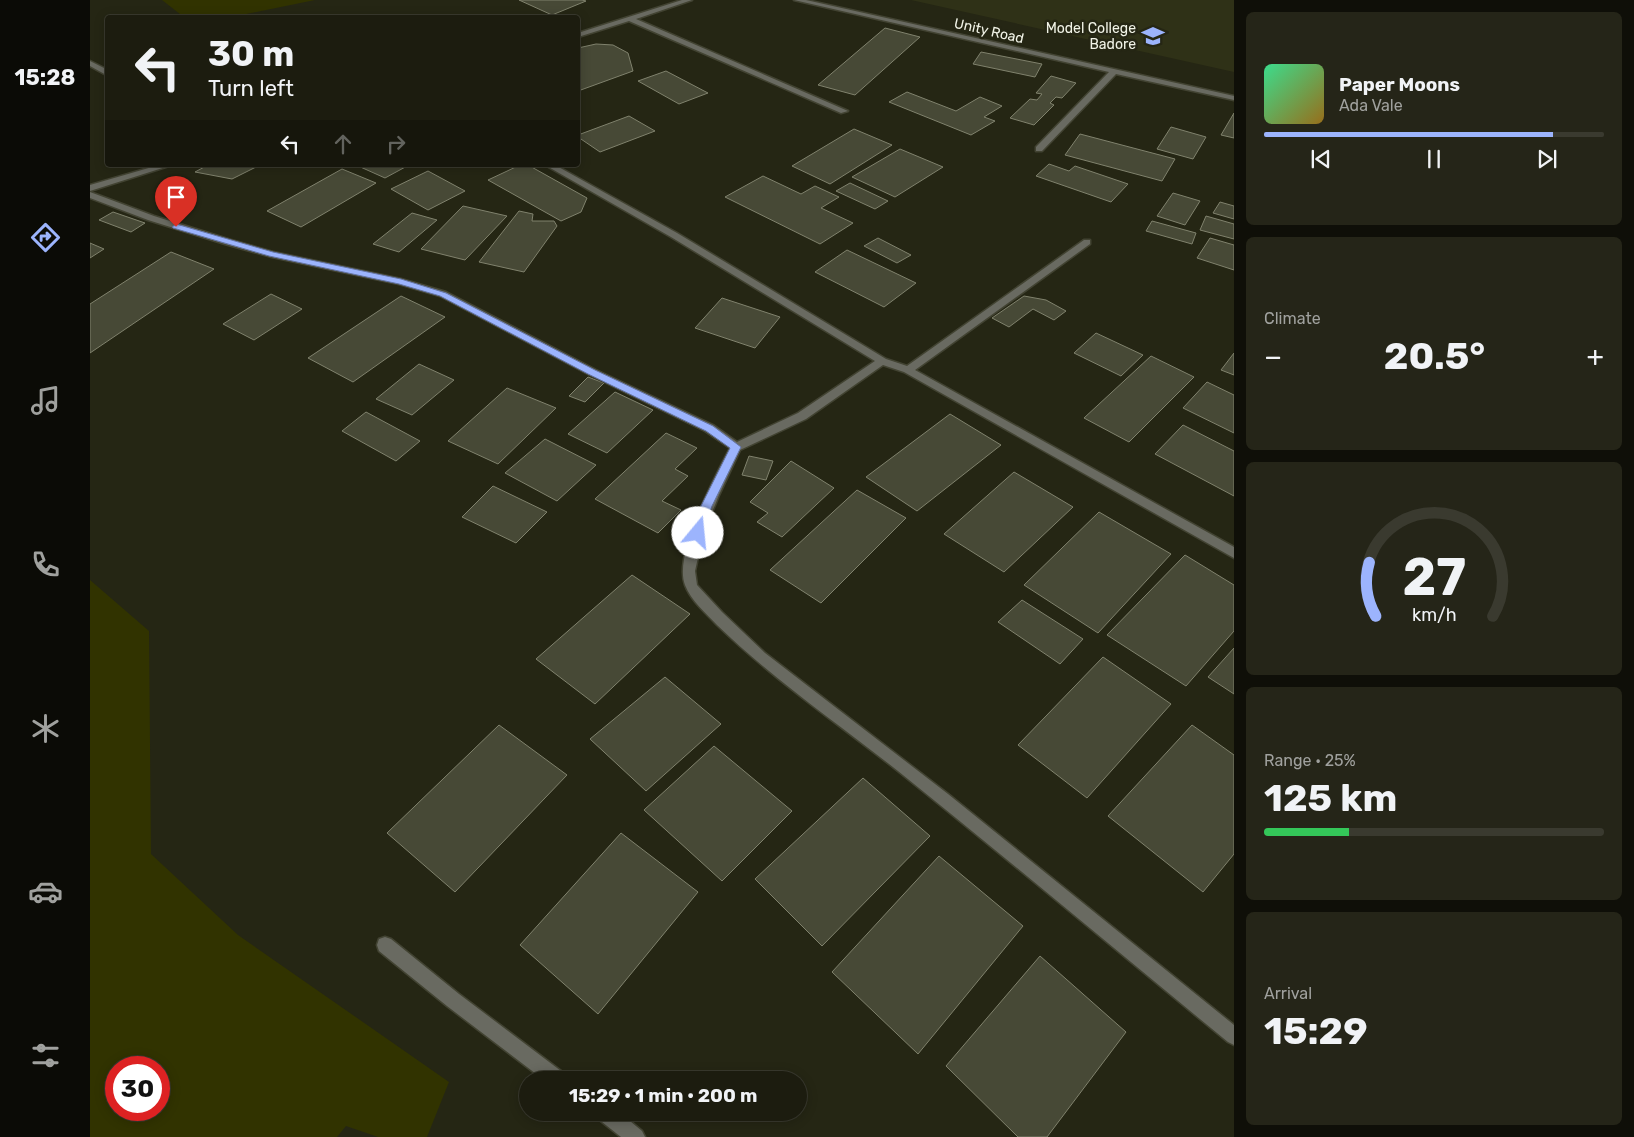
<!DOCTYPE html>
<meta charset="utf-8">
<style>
body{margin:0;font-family:Rubik,sans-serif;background:#252518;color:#f1f3f6;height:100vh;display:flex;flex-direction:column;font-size:19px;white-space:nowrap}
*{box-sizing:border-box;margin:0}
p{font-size:16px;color:#a0a19e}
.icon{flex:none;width:28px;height:28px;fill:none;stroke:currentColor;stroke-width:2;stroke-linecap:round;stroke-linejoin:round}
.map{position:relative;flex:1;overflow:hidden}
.side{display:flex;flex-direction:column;gap:12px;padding:12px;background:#0f0f08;width:400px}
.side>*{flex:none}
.guide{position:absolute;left:15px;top:15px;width:475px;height:152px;border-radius:5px;box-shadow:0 2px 12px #0003,0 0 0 1px #3a3a2f;background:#1c1c0f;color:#f1f3f6;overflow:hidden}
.speed{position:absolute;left:15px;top:1056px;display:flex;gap:10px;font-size:25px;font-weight:700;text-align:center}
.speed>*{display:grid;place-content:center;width:65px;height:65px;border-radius:50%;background:#1c1c0f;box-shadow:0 2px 12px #0003,0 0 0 1px #3a3a2f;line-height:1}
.speed .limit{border:8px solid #d22;background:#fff;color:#111}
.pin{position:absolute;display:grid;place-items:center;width:42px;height:42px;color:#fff;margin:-51px -21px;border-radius:50% 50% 50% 0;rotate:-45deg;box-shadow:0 0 5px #0007}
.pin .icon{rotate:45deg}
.me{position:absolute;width:55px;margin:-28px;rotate:17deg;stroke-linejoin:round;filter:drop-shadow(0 0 4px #0008)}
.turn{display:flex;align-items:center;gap:18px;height:105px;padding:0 20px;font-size:22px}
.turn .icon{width:65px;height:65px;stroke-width:2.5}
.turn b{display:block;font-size:35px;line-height:42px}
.lanes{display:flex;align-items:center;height:48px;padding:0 20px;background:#0003;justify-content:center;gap:25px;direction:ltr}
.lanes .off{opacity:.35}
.big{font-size:38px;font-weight:700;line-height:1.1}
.side .card{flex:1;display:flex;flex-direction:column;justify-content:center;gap:8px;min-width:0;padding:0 18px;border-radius:8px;background:#252518}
.side .dial{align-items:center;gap:0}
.dial svg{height:130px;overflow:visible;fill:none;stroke:#3a3a2f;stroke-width:7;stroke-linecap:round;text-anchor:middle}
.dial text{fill:#f1f3f6;stroke:none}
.song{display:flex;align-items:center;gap:15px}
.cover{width:60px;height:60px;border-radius:8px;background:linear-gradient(135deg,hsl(150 70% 55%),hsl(40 70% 35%))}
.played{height:5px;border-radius:2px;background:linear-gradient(90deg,#9cb4fd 85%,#3a3a2f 85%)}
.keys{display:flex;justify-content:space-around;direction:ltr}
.heat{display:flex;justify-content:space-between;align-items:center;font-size:28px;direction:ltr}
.charge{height:8px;border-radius:4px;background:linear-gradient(90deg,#34c759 25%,#3a3a2f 0)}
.trip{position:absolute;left:429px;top:1071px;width:288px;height:50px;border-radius:25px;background:#1c1c0f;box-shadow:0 2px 12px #0003,0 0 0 1px #3a3a2f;font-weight:700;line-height:50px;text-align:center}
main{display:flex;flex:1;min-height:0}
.tab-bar{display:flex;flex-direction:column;width:90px;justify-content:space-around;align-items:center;background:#0b0b06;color:#a0a19e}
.tab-bar .icon{width:35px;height:35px}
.tab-bar .active{color:#9cb4fd}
.tab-bar b{font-size:22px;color:#f1f3f6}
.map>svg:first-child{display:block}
.built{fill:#2f3117}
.green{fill:#313300;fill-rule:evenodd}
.building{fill:#474936;stroke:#80826d}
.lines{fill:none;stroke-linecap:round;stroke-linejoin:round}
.street-casing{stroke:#424332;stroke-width:3}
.street{fill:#696a61;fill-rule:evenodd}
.route{fill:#9cb4fd;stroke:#6575a4}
.labels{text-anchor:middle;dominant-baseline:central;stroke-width:5;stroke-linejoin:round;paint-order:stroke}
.far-poi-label{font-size:14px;fill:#f1f3e7;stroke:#252614;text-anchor:end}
.far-street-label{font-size:14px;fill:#f1f3e7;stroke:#252614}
</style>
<main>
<nav class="tab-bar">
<b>15:28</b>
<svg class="icon active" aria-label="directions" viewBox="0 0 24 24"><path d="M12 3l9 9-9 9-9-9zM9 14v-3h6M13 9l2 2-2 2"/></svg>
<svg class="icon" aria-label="music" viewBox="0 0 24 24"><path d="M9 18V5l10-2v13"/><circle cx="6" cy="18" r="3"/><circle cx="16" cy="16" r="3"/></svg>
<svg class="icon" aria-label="phone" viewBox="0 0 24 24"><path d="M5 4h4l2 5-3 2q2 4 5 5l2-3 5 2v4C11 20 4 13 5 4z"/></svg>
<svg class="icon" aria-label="climate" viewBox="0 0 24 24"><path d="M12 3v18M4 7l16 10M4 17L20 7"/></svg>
<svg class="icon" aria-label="car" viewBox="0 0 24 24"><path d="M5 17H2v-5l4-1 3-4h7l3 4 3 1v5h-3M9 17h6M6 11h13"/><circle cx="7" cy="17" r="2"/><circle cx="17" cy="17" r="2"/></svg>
<svg class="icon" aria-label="filters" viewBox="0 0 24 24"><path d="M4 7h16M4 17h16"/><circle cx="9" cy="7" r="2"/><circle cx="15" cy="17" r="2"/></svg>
</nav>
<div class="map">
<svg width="1144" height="1137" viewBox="0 0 1144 1137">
<rect width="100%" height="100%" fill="#252614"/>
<path class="built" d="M821 0H1144V72Z"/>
<g class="green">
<path d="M72 0H225L142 17 95 18Z"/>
<path d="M0 580 59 631 61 854 148 935 359 1082 337 1137H288L256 1126 247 1137H0ZM26 1068H69V1110H26Z"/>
</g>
<g class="building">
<path d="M429 0H492L496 1 462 15Z"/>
<path d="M795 28 830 37 765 95 728 85Z"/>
<path d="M506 44 523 45 538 53 543 71 488 91V48Z"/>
<path d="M891 52 952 64 945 77 883 64Z"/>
<path d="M576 71 618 93 589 104 548 81Z"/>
<path d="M961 76 986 83 972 98 966 97 960 103 964 105 944 125 920 118 940 99 947 100 952 94 946 93Z"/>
<path d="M817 92 866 111 890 97 912 106 894 117 905 121 881 135 799 102Z"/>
<path d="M1144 113V138L1131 135Z"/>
<path d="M539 116 565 131 510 152 488 137V135Z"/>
<path d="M1081 127 1116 137 1103 159 1067 149Z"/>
<path d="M764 129 802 145 740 184 702 166Z"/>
<path d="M990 134 1085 159 1072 181 975 155Z"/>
<path d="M810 149 853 167 805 197 762 177Z"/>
<path d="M959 164 979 171 985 166 1038 184 1021 202 946 176Z"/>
<path d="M118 165H166L168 166 142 179 105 172Z"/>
<path d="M266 165H319L295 178Z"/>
<path d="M430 165H438L497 198 491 212 471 221 398 180Z"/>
<path d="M252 169 286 183 211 227 177 211Z"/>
<path d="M338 171 375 191 338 210 301 189Z"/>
<path d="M673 176 711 194 725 186 749 197 731 208 763 223 730 244 635 197Z"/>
<path d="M760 183 798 201 785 209 746 191Z"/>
<path d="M1083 193 1110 201 1095 225 1067 216Z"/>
<path d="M1130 202 1144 206V219L1123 213Z"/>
<path d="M373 206 417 216 375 260 331 249Z"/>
<path d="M429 211 443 214 442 221H464L467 226 434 272 389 262Z"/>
<path d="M23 212 55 223 41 232 9 220Z"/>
<path d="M322 213 347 220 309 252 283 244Z"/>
<path d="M1116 216 1144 224V239L1110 230Z"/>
<path d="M1062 221 1106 233 1102 244 1056 231Z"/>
<path d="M788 238 821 255 807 263 774 246Z"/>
<path d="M1120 238 1144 245V270L1107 258Z"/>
<path d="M0 243 14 249 0 258Z"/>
<path d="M757 250 826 283 794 307 725 272Z"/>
<path d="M81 252 124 269 0 353V304Z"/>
<path d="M181 294 212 309 164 340 133 324Z"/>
<path d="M311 296 355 317 263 382 218 358Z"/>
<path d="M934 296 956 300 976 311 964 320 943 309 919 327 902 318Z"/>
<path d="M632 298 690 317 665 348 605 328Z"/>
<path d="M1006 333 1053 355 1031 376 984 353Z"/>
<path d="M1144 353V375L1131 370Z"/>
<path d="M1061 356 1104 377 1039 442 994 418Z"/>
<path d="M329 364 364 380 322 415 286 399Z"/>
<path d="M498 377 514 383 495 402 479 396Z"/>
<path d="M1117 382 1144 395V433L1093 408Z"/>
<path d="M417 388 466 408 408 464 358 441Z"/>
<path d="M525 392 563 410 517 453 478 434Z"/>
<path d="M276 412 330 441 306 461 252 431Z"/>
<path d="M860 414 911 445 827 511 776 477Z"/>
<path d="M1093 425 1144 451V496L1065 454Z"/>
<path d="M576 433 607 448 585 469 598 476 572 501 591 510 568 533 505 499Z"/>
<path d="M455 439 506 465 467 501 415 473Z"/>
<path d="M659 456 683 461 676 480 652 475Z"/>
<path d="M701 461 744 488 692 537 667 522 678 513 660 502Z"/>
<path d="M924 472 983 507 914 572 854 534Z"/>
<path d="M403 486 457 512 426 543 372 517Z"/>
<path d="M767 490 816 518 731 603 680 570Z"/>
<path d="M1009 512 1081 554 1008 633 934 585Z"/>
<path d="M1095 555 1144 585V631L1096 686 1017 635Z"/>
<path d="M542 575 600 614 505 704 446 659Z"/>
<path d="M932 600 993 639 970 664 908 622Z"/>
<path d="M1144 648V694L1118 677Z"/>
<path d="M1013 657 1081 704 997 798 928 745Z"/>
<path d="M575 677 631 724 556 791 500 739Z"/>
<path d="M409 725 477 775 365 892 297 833Z"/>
<path d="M1102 725 1144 755V854L1113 892 1018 816Z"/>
<path d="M624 746 702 811 632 881 554 810Z"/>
<path d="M773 778 840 836 732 946 665 879Z"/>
<path d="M531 833 608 892 508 1014 430 945Z"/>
<path d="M849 856 933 926 828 1054 742 972Z"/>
<path d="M950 956 1036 1032 957 1137H928L856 1066Z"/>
</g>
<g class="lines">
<defs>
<g id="street">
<path d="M592 0H602L546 19 758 111 751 113 539 21 488 37V33Z"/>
<path d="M704 0H716L1144 96V100L1026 74 952 151H946V147L1019 72Z"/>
<path d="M0 61 18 70V76L0 66Z"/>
<path d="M69 165H82L0 191V185Z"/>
<path d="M455 165H465L587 233 796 359 817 366 994 240H1000V244L825 370 1144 547V558L814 372 793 365 716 419 650 450 629 495 613 535 605 571 607 585 632 612 675 653 858 794 1144 1025V1045L1138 1042C1028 952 919 860 808 771 747 723 683 679 627 625 616 613 601 601 595 585 583 555 625 477 640 448L615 431 498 374 350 296 309 284 182 257 135 244 58 220 0 198V192L64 216 141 240 183 252 311 279 356 292 506 370 623 425 647 442 708 413 785 361 581 237Z"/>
<path d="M295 937 301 939 369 994 475 1074 478 1080H454L357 1006 289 951 287 945 289 939Z"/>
<path d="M504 1112H529L552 1131 555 1137H531L507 1118Z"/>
</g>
</defs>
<use href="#street" class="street-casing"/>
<use href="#street" class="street"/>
</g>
<path class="route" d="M86 224 183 252 311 279 356 293 505 370 623 426 651 447 622 506 612 536H605L603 533 611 506 640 448 616 431 498 374 350 296 309 284 179 256 83 228 82 227Z"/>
<defs>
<symbol id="school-bare" viewBox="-9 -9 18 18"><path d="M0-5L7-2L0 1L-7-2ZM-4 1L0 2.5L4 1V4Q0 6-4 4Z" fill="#9cb4fd" stroke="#252614" stroke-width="2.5" paint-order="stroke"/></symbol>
</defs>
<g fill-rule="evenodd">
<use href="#school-bare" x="1047" y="20" width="32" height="32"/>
</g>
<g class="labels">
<g class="far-poi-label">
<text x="1046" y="28">Model College<tspan x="1046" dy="16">Badore</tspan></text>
</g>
<g class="far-street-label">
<text transform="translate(899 31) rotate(13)">Unity Road</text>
</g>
</g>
</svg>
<div class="speed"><div class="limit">30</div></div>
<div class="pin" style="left:86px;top:227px;background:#d93025"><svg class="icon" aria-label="arrive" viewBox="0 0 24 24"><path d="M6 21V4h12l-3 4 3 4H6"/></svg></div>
<svg class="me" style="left:608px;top:533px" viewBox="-20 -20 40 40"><circle r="19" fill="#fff"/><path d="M0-13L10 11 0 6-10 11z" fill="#9cb4fd"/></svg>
<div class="trip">15:29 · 1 min · 200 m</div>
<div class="guide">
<div class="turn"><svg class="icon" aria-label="left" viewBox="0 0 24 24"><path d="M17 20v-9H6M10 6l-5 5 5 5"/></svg><div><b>30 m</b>Turn left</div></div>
<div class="lanes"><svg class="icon" aria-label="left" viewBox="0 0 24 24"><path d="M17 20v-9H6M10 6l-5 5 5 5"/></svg><svg class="icon off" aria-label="ahead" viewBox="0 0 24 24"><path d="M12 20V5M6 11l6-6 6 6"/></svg><svg class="icon off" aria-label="right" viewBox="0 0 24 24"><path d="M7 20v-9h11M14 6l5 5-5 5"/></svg></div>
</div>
</div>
<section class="side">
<div class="card">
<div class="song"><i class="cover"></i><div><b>Paper Moons</b><p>Ada Vale</p></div></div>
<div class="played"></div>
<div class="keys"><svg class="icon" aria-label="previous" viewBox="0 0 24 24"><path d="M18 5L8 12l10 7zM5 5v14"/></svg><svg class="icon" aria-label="pause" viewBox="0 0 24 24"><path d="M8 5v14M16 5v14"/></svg><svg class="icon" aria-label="next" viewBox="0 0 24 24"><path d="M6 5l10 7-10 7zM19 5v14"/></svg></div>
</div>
<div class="card"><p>Climate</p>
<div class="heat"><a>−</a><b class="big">20.5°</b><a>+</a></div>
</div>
<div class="card dial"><svg viewBox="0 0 100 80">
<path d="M14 69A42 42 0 1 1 86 69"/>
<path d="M14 69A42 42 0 0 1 10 36" stroke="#9cb4fd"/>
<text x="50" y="56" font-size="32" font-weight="700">27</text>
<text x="50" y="72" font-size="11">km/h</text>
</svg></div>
<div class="card"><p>Range · 25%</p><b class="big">125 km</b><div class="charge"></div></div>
<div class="card"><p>Arrival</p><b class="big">15:29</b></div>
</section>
</main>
